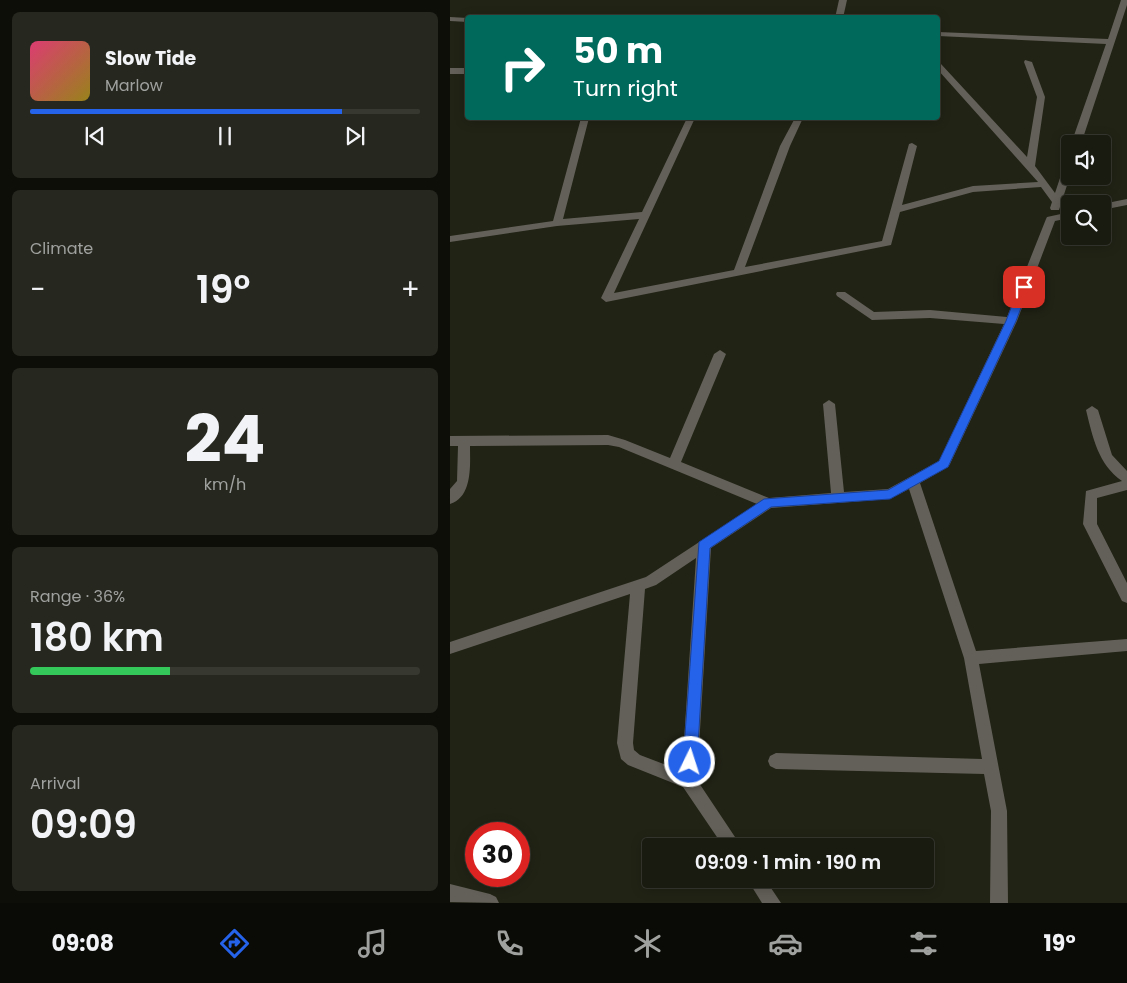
<!DOCTYPE html>
<meta charset="utf-8">
<style>
body{margin:0;font-family:Poppins,sans-serif;background:#26271e;color:#f1f3f6;height:100vh;display:flex;flex-direction:column;font-size:19px;white-space:nowrap}
*{box-sizing:border-box;margin:0}
p{font-size:16px;color:#9fa19f}
.icon{flex:none;width:28px;height:28px;fill:none;stroke:currentColor;stroke-width:2;stroke-linecap:round;stroke-linejoin:round}
.map{position:relative;flex:1;overflow:hidden}
.details{display:flex;flex-direction:column;gap:12px;padding:12px;background:#0e0e09;width:450px}
.details>*{flex:none}
.hud{position:absolute;left:15px;top:15px;width:475px;height:105px;border-radius:5px;box-shadow:0 2px 12px #0003,0 0 0 1px #373830;background:#00695c;color:#fff;overflow:hidden}
.buttons{position:absolute;left:611px;top:135px;display:grid;gap:10px}
.buttons a{display:grid;place-items:center;width:50px;height:50px;border-radius:5px;background:#191a10;box-shadow:0 2px 12px #0003,0 0 0 1px #373830;font-size:25px}
.speed{position:absolute;left:15px;top:822px;display:flex;gap:10px;font-size:25px;font-weight:700;text-align:center}
.speed>*{display:grid;place-content:center;width:65px;height:65px;border-radius:50%;background:#191a10;box-shadow:0 2px 12px #0003,0 0 0 1px #373830;line-height:1}
.speed .limit{border:8px solid #d22;background:#fff;color:#111}
.pin{position:absolute;display:grid;place-items:center;width:42px;height:42px;color:#fff;margin:-21px;border-radius:10px;box-shadow:0 2px 8px #0006}
.me{position:absolute;width:55px;margin:-28px;rotate:4deg;stroke-linejoin:round;filter:drop-shadow(0 0 4px #0008)}
.turn{display:flex;align-items:center;gap:18px;height:105px;padding:0 25px;font-size:22px}
.turn .icon{width:65px;height:65px;stroke-width:2.5}
.turn b{display:block;font-size:35px;line-height:42px}
.big{font-size:38px;font-weight:600;line-height:1.1}
.details .card{flex:1;display:flex;flex-direction:column;justify-content:center;gap:8px;min-width:0;padding:0 18px;border-radius:8px;background:#26271e}
.details .dial{align-items:center;gap:0}
.dial b{font-size:65px;line-height:1}
.song{display:flex;align-items:center;gap:15px}
.cover{width:60px;height:60px;border-radius:8px;background:linear-gradient(135deg,hsl(340 70% 55%),hsl(50 70% 35%))}
.played{height:5px;border-radius:2px;background:linear-gradient(90deg,#2563eb 80%,#373830 80%)}
.keys{display:flex;justify-content:space-around;direction:ltr}
.heat{display:flex;justify-content:space-between;align-items:center;font-size:28px;direction:ltr}
.charge{height:8px;border-radius:4px;background:linear-gradient(90deg,#34c759 36%,#373830 0)}
.trip{position:absolute;left:192px;top:838px;width:292px;height:50px;border-radius:5px;background:#191a10;box-shadow:0 2px 12px #0003,0 0 0 1px #373830;font-weight:600;line-height:50px;text-align:center}
.tabs{display:flex;height:80px;justify-content:space-around;align-items:center;background:#0a0a06;color:#9fa19f}
.tabs .icon{width:35px;height:35px}
.tabs .on{color:#2563eb}
.tabs b{font-size:22px;color:#f1f3f6}
main{display:flex;flex:1;min-height:0}
.map>svg:first-child{display:block}
.lines{fill:none;stroke-linecap:round;stroke-linejoin:round}
.street{fill:#636059;fill-rule:evenodd}
.route{fill:#2563eb;stroke:#184099}
</style>
<main>
<section class="details">
<div class="card">
<div class="song"><i class="cover"></i><div><b>Slow Tide</b><p>Marlow</p></div></div>
<div class="played"></div>
<div class="keys"><svg class="icon" aria-label="previous" viewBox="0 0 24 24"><path d="M18 5L8 12l10 7zM5 5v14"/></svg><svg class="icon" aria-label="pause" viewBox="0 0 24 24"><path d="M8 5v14M16 5v14"/></svg><svg class="icon" aria-label="next" viewBox="0 0 24 24"><path d="M6 5l10 7-10 7zM19 5v14"/></svg></div>
</div>
<div class="card"><p>Climate</p>
<div class="heat"><a>−</a><b class="big">19°</b><a>+</a></div>
</div>
<div class="card dial"><b>24</b><p>km/h</p></div>
<div class="card"><p>Range · 36%</p><b class="big">180 km</b><div class="charge"></div></div>
<div class="card"><p>Arrival</p><b class="big">09:09</b></div>
</section>
<div class="map">
<svg width="677" height="903" viewBox="0 0 677 903">
<rect width="100%" height="100%" fill="#212315"/>
<g class="lines">
<g class="street">
<path d="M389 0H397L393 18H385Z"/>
<path d="M671 0H677V5L631 144H621L656 44 488 36V32L658 39Z"/>
<path d="M0 17 18 18V22L0 21Z"/>
<path d="M575 60 582 62 595 97 585 166 605 193 615 163 620 160V176L609 210H601L600 208 602 202 591 187 523 192 450 212 441 245 156 302 151 298 189 219 107 226 0 242V236L103 221 131 118H139L113 219 192 212 237 118H245L164 293 284 270 330 146 345 118H353L340 146 295 267 432 241 459 144 462 143 467 146 452 205 523 186 588 182 488 70V64H491L577 157 587 97 574 62Z"/>
<rect x="0" y="68" width="18" height="6"/>
<path d="M677 199V205L652 210V204Z"/>
<path d="M620 212V218L605 221 567 321 500 464 498 467 470 483 526 651 677 639V651L529 664 557 811 558 903H540L541 811 534 774 326 769 320 766 318 761 320 756 326 753 532 759 514 658 459 489 440 499 321 508 261 548 247 780 291 846H273L233 787 178 765 171 759 167 743 180 594 0 654V642L196 577 307 504 169 447 158 445 20 446C20 464 23 497 0 504V489L7 481 8 446H0V436L158 435 175 440 220 458 264 354 270 350 276 354 231 462 319 498 381 493 373 404 379 400 385 404 394 492 438 489 489 461 554 324 480 318 422 320 387 296 386 294 387 292H395L424 312 480 310 557 317 596 219 597 217ZM246 558 232 771 190 755 184 750 183 743 195 589 206 585Z"/>
<path d="M642 406 648 410 662 455 677 471V490L647 498V524L677 583V603L672 601 633 524 636 491 672 481C648 464 643 438 636 410Z"/>
<path d="M297 879H315L331 903H312Z"/>
<path d="M0 884 40 894 46 897 49 903 0 902Z"/>
</g>
</g>
<path class="route" d="M574 284 579 287 566 321 498 467 440 499 321 507 260 548 247 762 245 767 240 769 235 767 233 762 249 542 314 499 438 490 489 461 556 321 569 287Z"/>
</svg>
<div class="buttons">
<a><svg class="icon" aria-label="sound" viewBox="0 0 24 24"><path d="M4 9h4l5-4v14l-5-4H4zM17 9q2 3 0 6"/></svg></a>
<a><svg class="icon" aria-label="search" viewBox="0 0 24 24"><circle cx="10" cy="10" r="6"/><path d="M15 15l6 6"/></svg></a>
</div>
<div class="speed"><div class="limit">30</div></div>
<div class="pin" style="left:574px;top:287px;background:#d93025"><svg class="icon" aria-label="arrive" viewBox="0 0 24 24"><path d="M6 21V4h12l-3 4 3 4H6"/></svg></div>
<svg class="me" style="left:240px;top:762px" viewBox="-20 -20 40 40"><circle r="17" fill="#2563eb" stroke="#fff" stroke-width="3"/><path d="M0-11L8 9 0 5-8 9z" fill="#fff"/></svg>
<div class="trip">09:09 · 1 min · 190 m</div>
<div class="hud">
<div class="turn"><svg class="icon" aria-label="right" viewBox="0 0 24 24"><path d="M7 20v-9h11M14 6l5 5-5 5"/></svg><div><b>50 m</b>Turn right</div></div>
</div>
</div>
</main>
<nav class="tabs">
<b>09:08</b>
<svg class="icon on" aria-label="directions" viewBox="0 0 24 24"><path d="M12 3l9 9-9 9-9-9zM9 14v-3h6M13 9l2 2-2 2"/></svg>
<svg class="icon" aria-label="music" viewBox="0 0 24 24"><path d="M9 18V5l10-2v13"/><circle cx="6" cy="18" r="3"/><circle cx="16" cy="16" r="3"/></svg>
<svg class="icon" aria-label="phone" viewBox="0 0 24 24"><path d="M5 4h4l2 5-3 2q2 4 5 5l2-3 5 2v4C11 20 4 13 5 4z"/></svg>
<svg class="icon" aria-label="climate" viewBox="0 0 24 24"><path d="M12 3v18M4 7l16 10M4 17L20 7"/></svg>
<svg class="icon" aria-label="car" viewBox="0 0 24 24"><path d="M5 17H2v-5l4-1 3-4h7l3 4 3 1v5h-3M9 17h6M6 11h13"/><circle cx="7" cy="17" r="2"/><circle cx="17" cy="17" r="2"/></svg>
<svg class="icon" aria-label="filters" viewBox="0 0 24 24"><path d="M4 7h16M4 17h16"/><circle cx="9" cy="7" r="2"/><circle cx="15" cy="17" r="2"/></svg>
<b>19°</b>
</nav>
